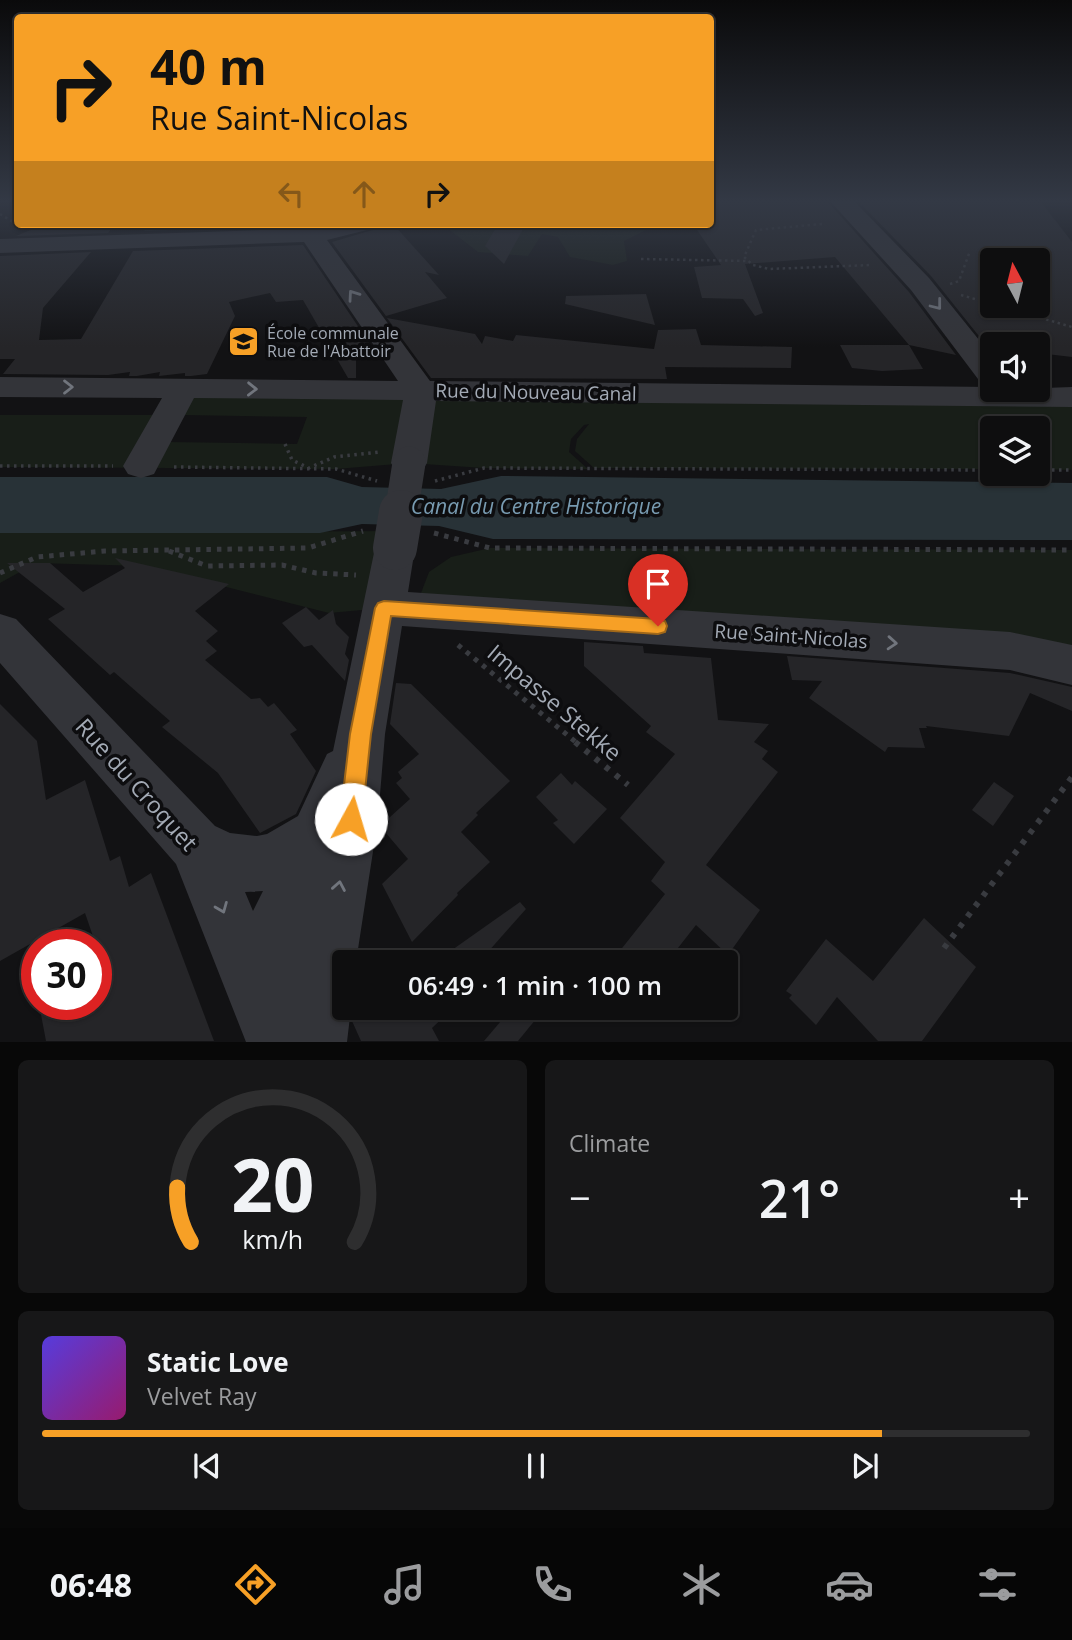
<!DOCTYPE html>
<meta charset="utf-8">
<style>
body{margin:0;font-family:"Open Sans",sans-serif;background:#171718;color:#f1f3f6;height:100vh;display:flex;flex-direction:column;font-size:26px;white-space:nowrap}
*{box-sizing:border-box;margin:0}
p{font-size:23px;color:#9b9c9e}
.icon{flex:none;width:38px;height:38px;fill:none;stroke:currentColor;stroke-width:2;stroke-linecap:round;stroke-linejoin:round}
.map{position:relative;height:1042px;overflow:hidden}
.drawer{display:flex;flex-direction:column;gap:18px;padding:18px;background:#080808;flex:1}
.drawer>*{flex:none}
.hud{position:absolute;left:14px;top:14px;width:700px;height:214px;border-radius:7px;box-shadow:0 2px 5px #0004,0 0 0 2px #2e2e2f;background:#f7a026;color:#111;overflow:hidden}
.needle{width:46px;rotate:353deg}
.controls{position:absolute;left:980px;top:248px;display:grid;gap:14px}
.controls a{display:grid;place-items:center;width:70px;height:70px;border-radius:7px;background:#0e0e0f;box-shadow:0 2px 5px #0004,0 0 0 2px #2e2e2f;font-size:35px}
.speed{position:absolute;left:21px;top:929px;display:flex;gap:14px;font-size:35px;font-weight:700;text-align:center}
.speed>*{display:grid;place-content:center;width:91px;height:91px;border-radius:50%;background:#0e0e0f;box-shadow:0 2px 5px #0004,0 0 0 2px #2e2e2f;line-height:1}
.speed .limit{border:10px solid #d22;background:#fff;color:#111}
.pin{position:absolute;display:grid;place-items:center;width:60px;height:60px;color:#fff;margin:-72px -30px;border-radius:50% 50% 50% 0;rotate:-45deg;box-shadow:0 0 7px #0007}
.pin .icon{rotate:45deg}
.me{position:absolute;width:77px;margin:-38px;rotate:6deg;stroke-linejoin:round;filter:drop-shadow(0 0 5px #0008)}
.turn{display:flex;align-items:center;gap:24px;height:147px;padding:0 21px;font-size:32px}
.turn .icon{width:91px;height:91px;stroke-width:2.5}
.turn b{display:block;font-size:49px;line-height:60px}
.lanes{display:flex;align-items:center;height:66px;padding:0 21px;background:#0003;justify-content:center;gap:35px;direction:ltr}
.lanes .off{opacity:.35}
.big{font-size:52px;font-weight:600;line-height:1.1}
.drawer .card{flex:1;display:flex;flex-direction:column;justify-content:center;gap:10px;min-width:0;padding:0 24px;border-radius:10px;background:#171718}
.drawer .dial{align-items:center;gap:0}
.dial svg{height:182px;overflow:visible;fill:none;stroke:#2e2e2f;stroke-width:7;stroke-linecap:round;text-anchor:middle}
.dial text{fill:#f1f3f6;stroke:none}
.song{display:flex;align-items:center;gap:21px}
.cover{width:84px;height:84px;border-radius:10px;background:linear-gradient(135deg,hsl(250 70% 55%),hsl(320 70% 35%))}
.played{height:7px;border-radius:4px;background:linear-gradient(90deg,#f7a026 85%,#2e2e2f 85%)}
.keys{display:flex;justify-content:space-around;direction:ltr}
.heat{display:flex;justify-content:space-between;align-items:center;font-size:38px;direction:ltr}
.drawer .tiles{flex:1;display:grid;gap:18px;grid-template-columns:1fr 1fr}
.card:last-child{grid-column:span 2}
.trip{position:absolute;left:332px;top:950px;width:406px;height:70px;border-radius:7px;background:#0e0e0f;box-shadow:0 2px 5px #0004,0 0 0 2px #2e2e2f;font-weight:600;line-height:70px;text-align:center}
.tab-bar{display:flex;height:112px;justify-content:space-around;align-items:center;background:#060606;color:#9b9c9e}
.tab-bar .icon{width:49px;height:49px}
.tab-bar .active{color:#f7a026}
.tab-bar b{font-size:32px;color:#f1f3f6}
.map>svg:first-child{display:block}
.green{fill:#181e18;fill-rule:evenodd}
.water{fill:#283237}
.building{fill:#252528;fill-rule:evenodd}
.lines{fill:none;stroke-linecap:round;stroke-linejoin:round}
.path-far3{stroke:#393b40;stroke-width:2.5;stroke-dasharray:2.5 3.5;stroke-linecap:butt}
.path-far2{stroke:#393b40;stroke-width:3.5;stroke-dasharray:2.5 4.5;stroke-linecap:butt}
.path-far1{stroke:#393b40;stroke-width:5;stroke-dasharray:4.5 6;stroke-linecap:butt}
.path{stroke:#393b40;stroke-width:6;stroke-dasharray:5 8;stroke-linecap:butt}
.minor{fill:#333439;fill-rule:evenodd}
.minor-bridge-far1{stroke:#333439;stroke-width:33}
.minor-bridge{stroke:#333439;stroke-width:44}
.oneway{stroke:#71757d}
.route{fill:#f7a026;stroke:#a16819;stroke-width:2}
.labels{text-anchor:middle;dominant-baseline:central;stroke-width:7;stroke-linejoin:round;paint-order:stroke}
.far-poi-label{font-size:16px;fill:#a3aab5;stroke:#0d0d0f;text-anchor:start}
.street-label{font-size:19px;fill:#a3aab5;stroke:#0d0d0f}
.water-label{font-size:21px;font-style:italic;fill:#789bb1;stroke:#0d0d0f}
.near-street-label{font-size:23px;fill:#a3aab5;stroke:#0d0d0f}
</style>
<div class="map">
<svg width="1072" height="1042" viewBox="0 0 1072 1042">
<rect width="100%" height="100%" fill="#121214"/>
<g class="green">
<path d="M442 224H651L650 228 624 241 627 261 613 265 570 257 558 237 542 234 528 256 478 252Z"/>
<path d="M184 388 1072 397V470L1038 469V429H992V469L594 468 575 451 577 439 589 424 584 425 571 439 569 452 588 469 484 468 409 463 336 469 0 467V415H182ZM183 415 307 417 297 444 168 442Z"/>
<path d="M397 531 384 608 329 613 143 566 36 563 0 583V533Z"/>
<path d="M490 548 1072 550V645L415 609 429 572 451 557Z"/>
</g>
<path class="water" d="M501 476 1072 483V540L493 539 439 526 362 524 320 533H0V477H327L362 487 441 489Z"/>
<g class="building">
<path d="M710 201H827L909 292 956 355 909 345 835 257 745 264 763 313 755 316 743 299 702 298 694 267 721 265 693 224H710Z"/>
<path d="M858 201 1041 202 1072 242V357L1038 353V345H986L931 276ZM999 247 1034 252 1038 261V306H992V261H995Z"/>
<path d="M45 224H115L108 233 16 236Z"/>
<path d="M148 224 191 225 238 224 236 228 144 231Z"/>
<path d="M393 224 439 275 425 272 447 298 386 316 332 242Z"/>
<path d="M497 226 523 229 504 264 485 246Z"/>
<path d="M303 245 370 344 356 349V378H348L303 300 276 302 270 293 229 302 235 316 207 374 191 376H185V373L159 376 160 372 137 376H129L130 372 108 375 3 374 15 359H0V256L91 252 43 308 39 340 81 339 133 251Z"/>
<path d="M646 294 655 325 565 304 566 296Z"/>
<path d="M387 318 475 334 482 344 485 336 513 341 516 335 654 349 658 330 696 329 701 345 792 347 791 368 665 367 667 379 431 378Z"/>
<path d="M840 345H909L923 369 882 371 852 368Z"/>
<path d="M115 558 229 584 195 611 218 631 206 641 217 651 205 660 251 699 260 698 268 707 274 703 297 730 290 734 316 771 296 814 260 833 218 773 162 727 170 721 114 672 110 675 48 619 65 609 7 563H50L83 592 125 568Z"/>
<path d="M306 607 319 620 333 610 336 624 349 637 345 654 349 660 345 681 312 645 304 647 282 623Z"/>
<path d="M584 642 643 646 644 653 711 658 718 720 769 724 754 742 768 751 762 759 778 772 706 865 760 910 728 955 696 925 667 962H611L665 894 651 881 665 862 620 818 675 754 646 732 651 726 584 666Z"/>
<path d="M787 656 1010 673 1072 687V711L1030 693 1009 736 926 726 927 728H919L925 748 888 747 885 752 809 698 822 681 792 680Z"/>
<path d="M396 683 411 684 510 781 476 813 478 815 461 832 490 862 457 893 458 895 412 942 382 884 408 859 380 826 410 799 396 783 402 778 398 772 419 754 390 724Z"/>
<path d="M0 704 37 741 46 800 85 780 110 861 120 856 129 887 151 873 214 1041H46L39 1004H96V945L85 913 0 961Z"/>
<path d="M561 773 572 785 575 781 607 809 574 844 553 823 558 820 536 797Z"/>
<path d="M994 782 1014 796 993 826 972 810Z"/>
<path d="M520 902 526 909 479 962H435Z"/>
<path d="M924 918 976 967 922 1041H878L837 997 816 1025 789 998 792 995 786 991 826 939 873 981Z"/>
<path d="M354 1008 368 1010 453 1008 432 1028 439 1041H361L352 1021Z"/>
<path d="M512 1008H545L518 1041H484Z"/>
</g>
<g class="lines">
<g class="path-far3">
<path d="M0 214 13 222"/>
<path d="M822 224 756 230 744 257 753 265 769 269 871 265"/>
<path d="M641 259 748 261"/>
<path d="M950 284 959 281 970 251"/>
<path d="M961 295 992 304"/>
<path d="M1000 306 1072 327"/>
</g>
<g class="path-far2">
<path d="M285 444 292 460 309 468 334 457 379 452"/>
<path d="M0 466H113"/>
<path d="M174 467 336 469 377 481"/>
<path d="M1038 470H1072"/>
<path d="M435 481 484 468 992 470"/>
</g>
<g class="path-far1">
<path d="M434 533 490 548 1072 550"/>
<path d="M169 551 207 566 282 565 316 573 356 575"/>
<path d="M0 573 37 557 105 551 308 548 363 531"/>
<path d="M458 645 577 743"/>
</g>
<g class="path">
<path d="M575 742 628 785"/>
<path d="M944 948 1072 777"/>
</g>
<g class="minor">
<path d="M830 201H854L929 278 992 356V385L981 383 911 290Z"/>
<path d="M288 224H314L316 227 375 224 371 229 327 240 430 381 992 387V390L1072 387V407L436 401 427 463 422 471 409 475 396 471 391 463 403 400 194 398 154 474 141 478 128 474 123 466 162 398 0 397V377L398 381 304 242 0 253V239L291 229Z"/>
<path d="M395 533 409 538 415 548 408 592 1010 632 1072 645V685L1010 670 402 626 385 734 378 819 356 962H345V1008H351L347 1042H246L176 864 0 663V614L16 619 215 826 230 833 257 836 267 834 298 816 327 754 333 751 375 548 381 538ZM263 891 253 911 245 892Z"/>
</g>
<path class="minor-bridge-far1" d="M401 514 409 463"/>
<path class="minor-bridge" d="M395 548 401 512"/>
</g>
<defs><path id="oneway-chevron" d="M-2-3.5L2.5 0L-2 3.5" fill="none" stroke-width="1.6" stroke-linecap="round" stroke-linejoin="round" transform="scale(1.75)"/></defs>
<g class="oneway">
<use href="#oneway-chevron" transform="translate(353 295) rotate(-125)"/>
<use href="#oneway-chevron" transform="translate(937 305) rotate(52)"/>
<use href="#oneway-chevron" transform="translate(68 387)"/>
<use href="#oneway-chevron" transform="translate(252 389) rotate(1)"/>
<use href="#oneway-chevron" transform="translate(892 643) rotate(4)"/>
<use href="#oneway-chevron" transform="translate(339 886) rotate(-80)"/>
<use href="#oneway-chevron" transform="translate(222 908) rotate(68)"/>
</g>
<linearGradient id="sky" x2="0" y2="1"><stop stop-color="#0a0a0b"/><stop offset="0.58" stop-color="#333945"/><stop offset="1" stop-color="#333945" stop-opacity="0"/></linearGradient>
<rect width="1072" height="347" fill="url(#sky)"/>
<path class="route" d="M384 601 658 619 665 621 667 626 665 632 658 634 391 616 371 734 362 819 359 827 351 830 343 827 340 819 350 734 375 608 378 603Z"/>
<defs>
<symbol id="school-square" viewBox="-11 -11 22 22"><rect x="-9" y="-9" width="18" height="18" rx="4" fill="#f7a026" stroke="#0d0d0f"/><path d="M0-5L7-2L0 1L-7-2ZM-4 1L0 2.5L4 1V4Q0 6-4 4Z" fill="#111"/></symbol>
</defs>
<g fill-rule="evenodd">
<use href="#school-square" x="226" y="324" width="35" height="35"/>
</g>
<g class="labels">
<g class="far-poi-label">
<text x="267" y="333">École communale<tspan x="267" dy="18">Rue de l'Abattoir</tspan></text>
</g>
<g class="street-label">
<text transform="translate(536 392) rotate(1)">Rue du Nouveau Canal</text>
<text transform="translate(791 636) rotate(4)">Rue Saint-Nicolas</text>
</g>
<g class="water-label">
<text x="536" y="506">Canal du Centre Historique</text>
</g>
<g class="near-street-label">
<text transform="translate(555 702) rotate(40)">Impasse Stekke</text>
<text transform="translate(137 784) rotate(48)">Rue du Croquet</text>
</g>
</g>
</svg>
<div class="controls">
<a><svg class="needle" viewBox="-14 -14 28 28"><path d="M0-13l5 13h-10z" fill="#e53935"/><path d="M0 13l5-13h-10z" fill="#9b9c9e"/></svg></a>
<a><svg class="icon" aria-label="sound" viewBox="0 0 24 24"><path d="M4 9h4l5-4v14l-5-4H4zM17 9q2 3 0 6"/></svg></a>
<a><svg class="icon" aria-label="layers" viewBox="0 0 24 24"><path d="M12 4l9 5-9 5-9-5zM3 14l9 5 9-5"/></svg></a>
</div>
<div class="speed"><div class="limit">30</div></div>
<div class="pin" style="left:658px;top:626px;background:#d93025"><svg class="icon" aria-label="arrive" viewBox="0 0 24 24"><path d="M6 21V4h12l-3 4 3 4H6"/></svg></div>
<svg class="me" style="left:351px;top:819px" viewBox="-20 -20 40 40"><circle r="19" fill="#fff"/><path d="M0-13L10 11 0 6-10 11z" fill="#f7a026"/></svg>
<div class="trip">06:49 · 1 min · 100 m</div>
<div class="hud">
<div class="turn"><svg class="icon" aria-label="right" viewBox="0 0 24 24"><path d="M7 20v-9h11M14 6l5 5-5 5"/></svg><div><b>40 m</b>Rue Saint-Nicolas</div></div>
<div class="lanes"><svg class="icon off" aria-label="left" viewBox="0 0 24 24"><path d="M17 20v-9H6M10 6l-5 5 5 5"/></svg><svg class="icon off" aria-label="ahead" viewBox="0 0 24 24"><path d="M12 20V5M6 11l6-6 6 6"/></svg><svg class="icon" aria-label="right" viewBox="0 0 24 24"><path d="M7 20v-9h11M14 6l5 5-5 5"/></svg></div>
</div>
</div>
<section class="drawer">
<div class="tiles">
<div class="card dial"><svg viewBox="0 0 100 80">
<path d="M14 69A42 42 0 1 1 86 69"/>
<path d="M14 69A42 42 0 0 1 8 45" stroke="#f7a026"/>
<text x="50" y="56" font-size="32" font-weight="700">20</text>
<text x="50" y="72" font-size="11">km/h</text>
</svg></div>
<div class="card"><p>Climate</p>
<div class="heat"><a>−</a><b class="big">21°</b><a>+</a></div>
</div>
<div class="card">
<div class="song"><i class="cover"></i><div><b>Static Love</b><p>Velvet Ray</p></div></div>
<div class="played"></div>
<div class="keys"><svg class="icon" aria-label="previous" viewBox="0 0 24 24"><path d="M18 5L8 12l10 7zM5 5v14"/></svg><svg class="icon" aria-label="pause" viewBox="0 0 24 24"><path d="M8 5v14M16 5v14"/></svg><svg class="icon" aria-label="next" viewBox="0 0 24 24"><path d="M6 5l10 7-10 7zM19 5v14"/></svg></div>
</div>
</div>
</section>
<nav class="tab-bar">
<b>06:48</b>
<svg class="icon active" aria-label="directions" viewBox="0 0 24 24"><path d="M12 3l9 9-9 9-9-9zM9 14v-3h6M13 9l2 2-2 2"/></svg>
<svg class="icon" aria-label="music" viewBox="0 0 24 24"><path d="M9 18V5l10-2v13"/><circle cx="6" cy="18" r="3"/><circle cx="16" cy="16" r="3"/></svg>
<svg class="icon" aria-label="phone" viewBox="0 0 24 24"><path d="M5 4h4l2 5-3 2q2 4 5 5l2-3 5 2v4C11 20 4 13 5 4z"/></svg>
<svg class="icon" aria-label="climate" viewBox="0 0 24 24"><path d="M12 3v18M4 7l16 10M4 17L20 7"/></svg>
<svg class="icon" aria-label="car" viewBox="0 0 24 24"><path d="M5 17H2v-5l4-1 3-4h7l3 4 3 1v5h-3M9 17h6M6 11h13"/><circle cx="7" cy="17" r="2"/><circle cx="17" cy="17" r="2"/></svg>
<svg class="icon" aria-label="filters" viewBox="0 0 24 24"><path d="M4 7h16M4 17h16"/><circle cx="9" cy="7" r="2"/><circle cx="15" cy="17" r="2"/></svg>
</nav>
